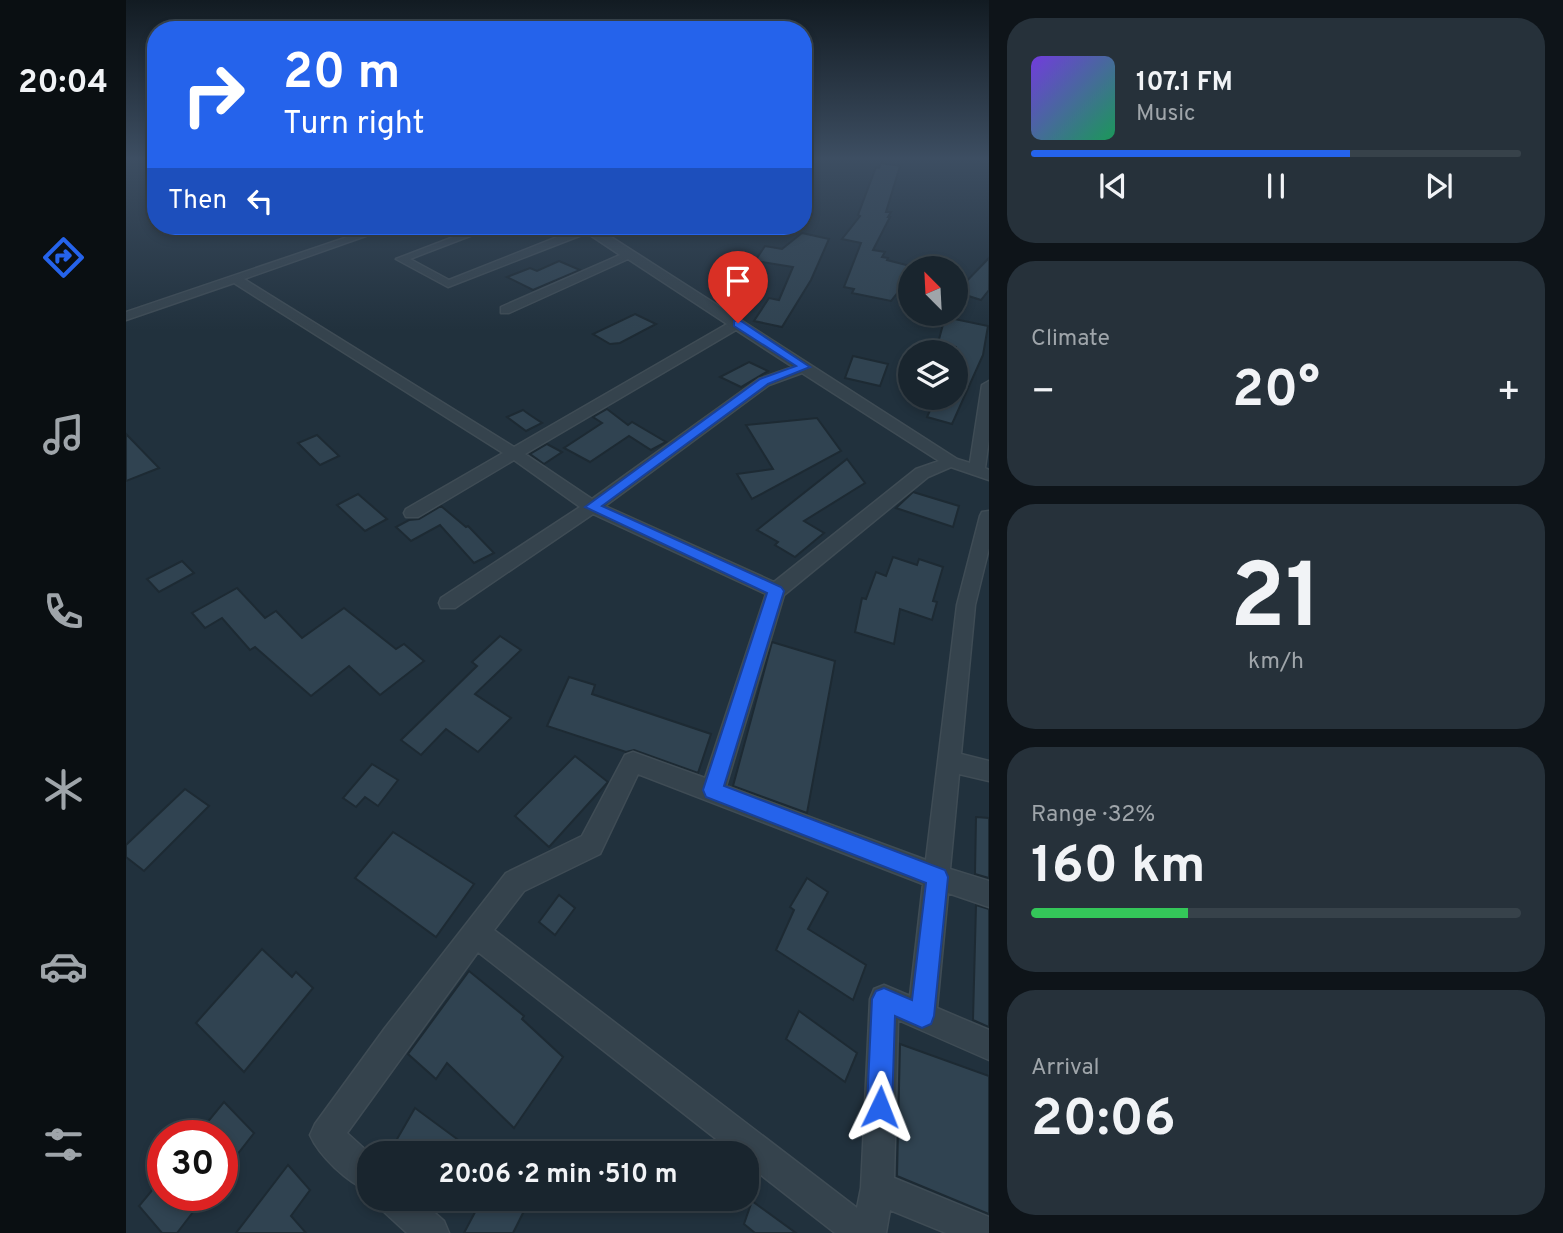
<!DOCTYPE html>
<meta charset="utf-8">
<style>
body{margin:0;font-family:Overpass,sans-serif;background:#26313a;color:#f1f3f6;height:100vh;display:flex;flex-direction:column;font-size:26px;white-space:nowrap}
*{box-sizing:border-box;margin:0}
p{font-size:23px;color:#9fa5aa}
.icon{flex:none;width:38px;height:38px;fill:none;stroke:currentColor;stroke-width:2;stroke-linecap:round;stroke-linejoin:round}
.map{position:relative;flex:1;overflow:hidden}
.drawer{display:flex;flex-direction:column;gap:18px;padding:18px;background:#0e1419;width:574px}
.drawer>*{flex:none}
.guide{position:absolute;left:21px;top:21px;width:665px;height:214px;border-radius:28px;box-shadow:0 4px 10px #0003,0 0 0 2px #37424a;background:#2563eb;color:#fff;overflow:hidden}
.needle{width:46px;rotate:336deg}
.tools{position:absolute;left:772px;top:256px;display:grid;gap:14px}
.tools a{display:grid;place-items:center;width:70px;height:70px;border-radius:50%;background:#19252e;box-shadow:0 4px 10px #0003,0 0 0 2px #37424a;font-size:35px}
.speed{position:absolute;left:21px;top:1120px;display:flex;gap:14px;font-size:35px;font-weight:700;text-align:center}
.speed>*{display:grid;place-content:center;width:91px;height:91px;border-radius:50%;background:#19252e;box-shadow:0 4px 10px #0003,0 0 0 2px #37424a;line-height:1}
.speed .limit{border:10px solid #d22;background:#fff;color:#111}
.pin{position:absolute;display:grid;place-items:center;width:60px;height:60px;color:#fff;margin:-72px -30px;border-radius:50% 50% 50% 0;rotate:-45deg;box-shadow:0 0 7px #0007}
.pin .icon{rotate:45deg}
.me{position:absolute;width:77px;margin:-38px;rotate:2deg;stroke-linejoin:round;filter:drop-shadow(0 0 5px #0008)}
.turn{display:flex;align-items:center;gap:24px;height:147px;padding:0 21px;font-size:32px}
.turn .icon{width:91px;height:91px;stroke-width:2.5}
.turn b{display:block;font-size:49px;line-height:60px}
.then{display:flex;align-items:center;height:66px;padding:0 21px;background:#0003;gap:14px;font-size:26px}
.big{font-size:52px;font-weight:700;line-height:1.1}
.drawer .card{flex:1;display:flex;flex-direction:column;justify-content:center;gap:10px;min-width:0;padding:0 24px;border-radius:28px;background:#26313a}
.drawer .dial{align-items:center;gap:0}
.dial b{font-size:91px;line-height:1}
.song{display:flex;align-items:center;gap:21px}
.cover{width:84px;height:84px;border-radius:10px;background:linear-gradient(135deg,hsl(260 70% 55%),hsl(150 70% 35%))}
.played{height:7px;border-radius:4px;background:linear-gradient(90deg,#2563eb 65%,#37424a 65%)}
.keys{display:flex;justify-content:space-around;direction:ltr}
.heat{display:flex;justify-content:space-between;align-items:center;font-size:38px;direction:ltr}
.charge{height:10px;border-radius:5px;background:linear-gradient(90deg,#34c759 32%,#37424a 0)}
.trip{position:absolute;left:231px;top:1141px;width:402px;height:70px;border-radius:28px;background:#19252e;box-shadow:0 4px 10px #0003,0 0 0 2px #37424a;font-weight:700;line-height:70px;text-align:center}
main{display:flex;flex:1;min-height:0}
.tab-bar{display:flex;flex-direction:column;width:126px;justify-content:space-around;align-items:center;background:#0a0f12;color:#9fa5aa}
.tab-bar .icon{width:49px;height:49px}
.tab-bar .current{color:#2563eb}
.tab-bar b{font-size:32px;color:#f1f3f6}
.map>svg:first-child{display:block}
.building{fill:#304351;stroke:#1d2a33;stroke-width:2}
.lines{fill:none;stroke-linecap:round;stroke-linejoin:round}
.minor-casing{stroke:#3f4c55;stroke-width:3}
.minor{fill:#35434d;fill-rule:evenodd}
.route{fill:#2563eb;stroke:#184099;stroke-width:2}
</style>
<main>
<nav class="tab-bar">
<b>20:04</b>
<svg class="icon current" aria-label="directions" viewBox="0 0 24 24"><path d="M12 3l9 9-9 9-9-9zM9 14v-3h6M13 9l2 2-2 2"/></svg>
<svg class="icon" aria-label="music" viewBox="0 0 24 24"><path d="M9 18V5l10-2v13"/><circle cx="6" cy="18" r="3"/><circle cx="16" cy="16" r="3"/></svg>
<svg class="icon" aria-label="phone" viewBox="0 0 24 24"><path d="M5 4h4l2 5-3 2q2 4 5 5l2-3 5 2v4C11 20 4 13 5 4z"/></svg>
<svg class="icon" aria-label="climate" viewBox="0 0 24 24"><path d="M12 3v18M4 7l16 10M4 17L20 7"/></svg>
<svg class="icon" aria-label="car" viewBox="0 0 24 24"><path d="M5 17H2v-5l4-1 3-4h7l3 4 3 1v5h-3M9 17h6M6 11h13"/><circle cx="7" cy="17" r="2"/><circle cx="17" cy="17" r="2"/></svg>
<svg class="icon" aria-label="filters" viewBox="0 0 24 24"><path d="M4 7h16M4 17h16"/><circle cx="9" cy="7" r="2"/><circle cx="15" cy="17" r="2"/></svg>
</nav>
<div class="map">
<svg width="863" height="1233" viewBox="0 0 863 1233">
<rect width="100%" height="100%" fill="#21313d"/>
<g class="building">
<path d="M755 163 774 166 760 212H765L762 217H764L747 250 759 252 756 257 762 258 761 260 792 268H784V277L765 301 726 293 728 289 718 287 735 243 716 239 734 216 732 215 750 167 753 168Z"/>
<path d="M676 233 703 239 685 280 656 327 628 321 643 298 653 300 667 267 629 261 639 246 656 249Z"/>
<path d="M863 258V290L855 300 830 292Z"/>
<path d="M433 261 454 270 407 290 381 277 404 268 411 271Z"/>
<path d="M509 314 530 324 494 343 484 344 467 334Z"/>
<path d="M819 317 862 326 857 355 826 424 801 417 810 397H830V347L812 343Z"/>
<path d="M727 356 762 364 754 386 719 378Z"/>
<path d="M623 362 642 371 615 387 594 377Z"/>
<path d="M481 409 502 425 506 422 540 442 525 450 503 436 464 462 438 448 476 423 467 417Z"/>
<path d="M397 410 404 415 416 423 400 431 381 417Z"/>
<path d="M691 418 715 451 626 499 611 474 647 469 620 425Z"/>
<path d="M0 434 33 468 0 481Z"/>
<path d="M191 435 213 456 194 465 172 443Z"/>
<path d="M421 444 436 452 418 464 404 454Z"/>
<path d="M721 459 739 483 678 521 698 533 669 557 649 545 652 542 631 530Z"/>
<path d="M787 492 833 506 827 527 770 508Z"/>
<path d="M232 494 261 519 239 531 211 505Z"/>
<path d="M315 506 340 527 342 526 368 553 348 563 314 525 285 541 270 527 283 520 293 519Z"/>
<path d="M767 557 791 565 793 559 817 567 807 601 811 602 806 620 774 609 768 644 729 632 736 598 740 599 750 572 760 576Z"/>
<path d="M56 561 68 573 33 592 21 579Z"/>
<path d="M111 588 139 618 150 611 176 638 218 608 270 649 278 644 298 661 254 695 223 666 185 696 129 647 124 650 96 618 79 628 66 613Z"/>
<path d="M374 636 395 650 349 694 385 718 352 752 320 729 295 755 275 740 351 666 346 662Z"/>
<path d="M646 642 709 661 681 813 607 786Z"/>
<path d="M443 677 469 685 466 694 585 734 572 773 508 750 500 752 421 726Z"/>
<path d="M449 756 482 782 423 847 389 816Z"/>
<path d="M246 764 272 780 252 806 239 797 230 807 217 798Z"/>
<path d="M59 789 83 806 18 871 0 857V845Z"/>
<path d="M850 817 863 818V878L849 874Z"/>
<path d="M267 832 348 884 310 937 229 878Z"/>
<path d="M681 878 702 892 682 929 740 965 727 1000 650 950 668 910 664 907Z"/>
<path d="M433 895 449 908 429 935 413 922Z"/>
<path d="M850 905 863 909V1027L847 1020Z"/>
<path d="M136 949 166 977 170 972 187 988 118 1072 70 1023Z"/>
<path d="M343 971 398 1016 396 1019 437 1057 388 1128 321 1063 310 1079 282 1054Z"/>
<path d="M673 1011 731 1053 719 1082 660 1039Z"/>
<path d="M774 1044 863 1076V1214L771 1176Z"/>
<path d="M98 1102 128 1133 96 1174V1136H70Z"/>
<path d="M289 1108 350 1153H263Z"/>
<path d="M162 1165 184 1190 165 1216 180 1233H110Z"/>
<path d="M37 1177V1195H80L51 1233H36L13 1206Z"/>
<path d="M356 1199H404L387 1233H338Z"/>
<path d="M626 1201 670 1233H629L618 1224Z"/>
</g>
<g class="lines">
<defs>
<g id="minor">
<path d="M254 226H268L118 279 388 447 601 324 502 259 383 313H375V307L494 255 461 233 322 287 270 259 356 226H370L284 259 323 280 454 228 452 226H468L831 459 844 463 856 385 863 381V439L859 468 863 470V480L825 467 802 477 658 595 600 786 800 860 831 605 854 516 856 512 863 511V548L849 605 835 754 863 761V781L833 774 824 869 863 881V907L822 893 811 1008 863 1030V1060L772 1020 768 1178 863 1217V1233H820L764 1210 760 1233H709L621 1164V1153H608L352 952 221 1133 243 1153V1191C222 1183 193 1156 184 1135L189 1124 259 1028 380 873 456 836 499 755 507 752 579 778 640 594 467 514 329 608H315L313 603 315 598 454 507 388 460 292 517H280L278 513 280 509 377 453 108 283 0 320V312ZM610 330 667 367 633 379 466 499 399 454ZM676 373 813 461 790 469 648 582 479 506 643 385ZM512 774 797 884 784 996 758 985 748 989 744 999 735 1188 731 1208 368 930 398 891 474 854Z"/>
<path d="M253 1199H293L318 1221 323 1233H281L257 1211Z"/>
</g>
</defs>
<use href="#minor" class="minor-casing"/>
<use href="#minor" class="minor"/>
</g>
<linearGradient id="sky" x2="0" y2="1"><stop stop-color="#121b22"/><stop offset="0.48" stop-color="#3d4e62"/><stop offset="1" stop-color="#3d4e62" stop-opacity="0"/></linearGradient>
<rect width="863" height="330" fill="url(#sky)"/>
<path class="route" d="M608 321H615L684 367 642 384 476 506 655 587 658 591 598 786 819 870 822 877 808 1016 805 1024 796 1028 769 1016 766 1107 763 1116 754 1120 745 1116 741 1107 746 999 750 991 758 988 786 1000 800 883 580 797 577 790 641 593 459 507 634 379 670 366 608 326Z"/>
</svg>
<div class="tools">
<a><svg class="needle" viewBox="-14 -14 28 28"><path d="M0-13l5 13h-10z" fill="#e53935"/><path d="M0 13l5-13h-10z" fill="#9fa5aa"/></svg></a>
<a><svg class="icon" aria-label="layers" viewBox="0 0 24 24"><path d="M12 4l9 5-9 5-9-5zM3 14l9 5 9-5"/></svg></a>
</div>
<div class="speed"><div class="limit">30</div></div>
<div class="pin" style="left:612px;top:323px;background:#d93025"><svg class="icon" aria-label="arrive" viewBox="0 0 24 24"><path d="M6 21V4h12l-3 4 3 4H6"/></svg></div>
<svg class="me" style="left:754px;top:1107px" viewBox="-20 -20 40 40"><path d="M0-17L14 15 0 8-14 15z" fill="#2563eb" stroke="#fff" stroke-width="4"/></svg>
<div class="trip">20:06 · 2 min · 510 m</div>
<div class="guide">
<div class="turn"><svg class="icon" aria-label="right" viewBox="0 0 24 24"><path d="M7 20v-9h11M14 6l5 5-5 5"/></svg><div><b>20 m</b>Turn right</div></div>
<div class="then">Then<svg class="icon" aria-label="left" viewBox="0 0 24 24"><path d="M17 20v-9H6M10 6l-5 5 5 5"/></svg></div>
</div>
</div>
<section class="drawer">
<div class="card">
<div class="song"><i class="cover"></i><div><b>107.1 FM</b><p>Music</p></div></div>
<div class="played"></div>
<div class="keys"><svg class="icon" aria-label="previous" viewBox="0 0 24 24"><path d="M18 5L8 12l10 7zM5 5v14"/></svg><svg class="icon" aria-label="pause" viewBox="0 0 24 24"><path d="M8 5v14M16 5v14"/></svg><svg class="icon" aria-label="next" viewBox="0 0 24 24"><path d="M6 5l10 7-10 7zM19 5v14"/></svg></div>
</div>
<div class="card"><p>Climate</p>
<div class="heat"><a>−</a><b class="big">20°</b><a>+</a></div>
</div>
<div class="card dial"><b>21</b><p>km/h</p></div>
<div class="card"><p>Range · 32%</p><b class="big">160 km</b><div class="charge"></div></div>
<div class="card"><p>Arrival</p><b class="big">20:06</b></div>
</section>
</main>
